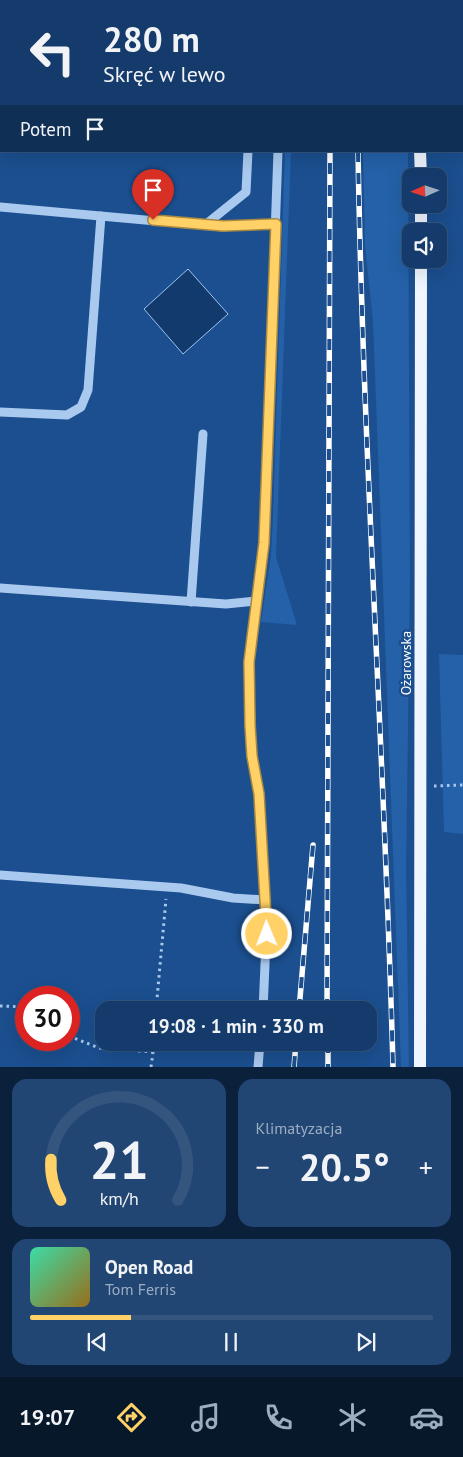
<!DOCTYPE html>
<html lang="pl">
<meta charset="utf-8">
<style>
body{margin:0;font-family:"PT Sans",sans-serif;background:#214673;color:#f1f3f6;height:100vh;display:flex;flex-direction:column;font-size:19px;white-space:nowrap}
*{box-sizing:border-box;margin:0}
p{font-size:16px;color:#9dadc1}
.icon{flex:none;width:28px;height:28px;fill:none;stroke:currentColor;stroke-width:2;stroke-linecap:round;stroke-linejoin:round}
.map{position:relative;height:1067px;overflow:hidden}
.side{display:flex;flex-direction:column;gap:12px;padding:12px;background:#0b203b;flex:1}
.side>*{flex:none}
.top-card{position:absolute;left:0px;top:0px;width:464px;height:152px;box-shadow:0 5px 20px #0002,0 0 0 1px #33557e;background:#143b6b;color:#f1f3f6;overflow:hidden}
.needle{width:32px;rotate:267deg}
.fabs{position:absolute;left:402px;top:168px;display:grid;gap:10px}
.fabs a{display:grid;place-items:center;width:45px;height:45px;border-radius:10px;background:#143b6b;box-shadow:0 5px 20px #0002,0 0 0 1px #33557e;font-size:25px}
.speed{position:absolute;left:15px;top:986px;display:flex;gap:10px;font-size:25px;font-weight:700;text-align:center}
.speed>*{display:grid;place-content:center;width:65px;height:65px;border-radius:50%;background:#143b6b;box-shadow:0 5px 20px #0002,0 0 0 1px #33557e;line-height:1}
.speed .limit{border:8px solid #d22;background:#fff;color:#111}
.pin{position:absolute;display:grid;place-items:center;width:42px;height:42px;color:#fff;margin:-51px -21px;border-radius:50% 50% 50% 0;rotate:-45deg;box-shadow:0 0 5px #0007}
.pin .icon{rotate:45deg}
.me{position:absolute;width:55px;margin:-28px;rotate:359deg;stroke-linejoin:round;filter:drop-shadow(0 0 4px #0008)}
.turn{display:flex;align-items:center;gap:18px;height:105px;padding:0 20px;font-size:22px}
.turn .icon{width:65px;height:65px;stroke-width:2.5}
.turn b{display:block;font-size:35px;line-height:42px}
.then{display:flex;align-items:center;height:48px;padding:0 20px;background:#0003;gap:10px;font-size:19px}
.big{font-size:38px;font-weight:700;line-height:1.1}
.side .card{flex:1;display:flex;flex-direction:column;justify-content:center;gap:8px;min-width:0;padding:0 18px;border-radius:15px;background:#214673}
.side .dial{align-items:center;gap:0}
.dial svg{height:130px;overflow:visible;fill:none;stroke:#33557e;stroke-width:7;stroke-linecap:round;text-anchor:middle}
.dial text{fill:#f1f3f6;stroke:none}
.song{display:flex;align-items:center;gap:15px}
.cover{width:60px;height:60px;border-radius:8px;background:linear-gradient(135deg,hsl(160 70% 55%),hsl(40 70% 35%))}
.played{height:5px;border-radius:2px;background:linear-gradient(90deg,#ffd166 25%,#33557e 25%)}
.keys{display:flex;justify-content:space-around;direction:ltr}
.heat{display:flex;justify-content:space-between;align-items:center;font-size:28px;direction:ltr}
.side .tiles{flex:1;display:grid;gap:12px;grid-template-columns:1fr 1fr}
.card:last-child{grid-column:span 2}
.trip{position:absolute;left:95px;top:1001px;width:282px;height:50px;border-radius:15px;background:#143b6b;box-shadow:0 5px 20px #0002,0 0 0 1px #33557e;font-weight:700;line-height:50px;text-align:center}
.menu{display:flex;height:80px;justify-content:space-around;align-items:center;background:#08182b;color:#9dadc1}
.menu .icon{width:35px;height:35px}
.menu .on{color:#ffd166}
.menu b{font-size:22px;color:#f1f3f6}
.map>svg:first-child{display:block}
.green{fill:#2461a8}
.water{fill:#123a6d;stroke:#9cc4f0}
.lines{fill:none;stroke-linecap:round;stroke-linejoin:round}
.path{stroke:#a9c9ee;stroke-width:3;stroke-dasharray:2.5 4;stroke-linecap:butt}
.minor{stroke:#a9c9ee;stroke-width:9}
.major{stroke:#f0f6ff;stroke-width:12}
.rail-casing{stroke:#fff;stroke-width:5.5}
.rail{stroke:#1b4f8f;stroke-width:4;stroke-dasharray:11;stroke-linecap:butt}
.route-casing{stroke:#a68842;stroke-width:12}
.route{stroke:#ffd166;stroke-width:9}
.labels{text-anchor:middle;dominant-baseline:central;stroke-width:5;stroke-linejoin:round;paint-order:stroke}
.street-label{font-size:14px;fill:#fff;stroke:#1b4f8f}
</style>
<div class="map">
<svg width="463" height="1067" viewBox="0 0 463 1067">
<rect width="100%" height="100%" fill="#1b4f8f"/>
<g class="green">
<path d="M285 151H291L276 557 297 625 261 622 271 555 273 515Z"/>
<path d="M363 151H408L410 584 406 871 409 1067H401L373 321 365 246Z"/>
<path d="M439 654 463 655V834L444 832Z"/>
</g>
<path class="water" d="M188 269 228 314 183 354 144 309Z"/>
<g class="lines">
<g class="path">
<path d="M434 786 463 785"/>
<path d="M0 1006 26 1007"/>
<path d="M156 1010 166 899"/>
<path d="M69 1036 99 1048 153 1052V1042"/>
<path d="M151 1067 153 1052"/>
</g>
<g class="minor">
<path d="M282 1V0"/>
<path d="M462 21H463"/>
<path d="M0 207 223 227 276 224"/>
<path d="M205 225 246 192 248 151"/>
<path d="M0 412 67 415 81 407 88 390 101 216"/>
<path d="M0 588 226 604 257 601"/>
<path d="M191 602 203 434"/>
<path d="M0 875 181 888 233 898 266 900"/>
<path d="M263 1010 267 919 259 794 252 756 249 662 264 543 278 151"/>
<path d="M258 1067 260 1042"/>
</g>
<g class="major">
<path d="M419 1V0"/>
<path d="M420 151 421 176"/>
<path d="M421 204V231"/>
<path d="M420 1067 421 259"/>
</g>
<defs>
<g id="rail">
<path d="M317 0V1"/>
<path d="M355 0V1"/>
<path d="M331 1V0"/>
<path d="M341 1V0"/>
<path d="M358 151C363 457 385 762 393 1067"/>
<path d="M299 1010 313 845"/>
<path d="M327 1010 330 151"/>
<path d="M328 1042V1067"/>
<path d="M294 1067 296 1042"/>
</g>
</defs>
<use href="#rail" class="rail-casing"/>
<use href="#rail" class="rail"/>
</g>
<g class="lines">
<defs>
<path id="route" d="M153 220 223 226 276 224 264 543 249 662 250 725 252 756 259 794 267 934"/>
</defs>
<use href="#route" class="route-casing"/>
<use href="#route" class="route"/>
</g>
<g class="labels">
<g class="street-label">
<text transform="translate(406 663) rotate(-90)">Ożarowska</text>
</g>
</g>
</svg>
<div class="fabs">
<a><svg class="needle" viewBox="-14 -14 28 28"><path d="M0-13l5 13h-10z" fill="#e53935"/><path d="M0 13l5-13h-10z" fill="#9dadc1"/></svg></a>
<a><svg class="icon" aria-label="sound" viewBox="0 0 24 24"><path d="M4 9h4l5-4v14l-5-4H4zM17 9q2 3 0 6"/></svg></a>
</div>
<div class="speed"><div class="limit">30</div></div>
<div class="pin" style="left:153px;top:220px;background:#d93025"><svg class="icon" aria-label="arrive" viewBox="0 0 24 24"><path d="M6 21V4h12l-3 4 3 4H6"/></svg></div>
<svg class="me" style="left:267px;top:934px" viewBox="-20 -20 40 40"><circle r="17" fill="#ffd166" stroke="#fff" stroke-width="3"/><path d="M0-11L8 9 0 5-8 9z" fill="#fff"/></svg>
<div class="trip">19:08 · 1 min · 330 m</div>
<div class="top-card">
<div class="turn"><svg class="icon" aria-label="left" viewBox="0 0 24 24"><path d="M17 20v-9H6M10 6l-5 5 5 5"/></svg><div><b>280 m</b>Skręć w lewo</div></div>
<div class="then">Potem<svg class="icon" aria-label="arrive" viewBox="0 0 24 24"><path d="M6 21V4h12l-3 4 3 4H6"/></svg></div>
</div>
</div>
<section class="side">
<div class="tiles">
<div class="card dial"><svg viewBox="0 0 100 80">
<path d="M14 69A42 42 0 1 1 86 69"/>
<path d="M14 69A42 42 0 0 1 8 44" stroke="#ffd166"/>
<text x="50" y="56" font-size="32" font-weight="700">21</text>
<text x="50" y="72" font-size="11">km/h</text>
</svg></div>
<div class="card"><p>Klimatyzacja</p>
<div class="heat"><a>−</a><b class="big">20.5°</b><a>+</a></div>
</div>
<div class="card">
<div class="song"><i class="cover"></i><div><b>Open Road</b><p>Tom Ferris</p></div></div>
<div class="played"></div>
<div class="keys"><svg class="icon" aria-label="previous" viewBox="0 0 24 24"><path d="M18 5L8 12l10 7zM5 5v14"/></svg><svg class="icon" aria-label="pause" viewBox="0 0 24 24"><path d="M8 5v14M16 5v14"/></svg><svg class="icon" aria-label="next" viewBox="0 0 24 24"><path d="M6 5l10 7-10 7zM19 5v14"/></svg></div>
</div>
</div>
</section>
<nav class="menu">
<b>19:07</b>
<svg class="icon on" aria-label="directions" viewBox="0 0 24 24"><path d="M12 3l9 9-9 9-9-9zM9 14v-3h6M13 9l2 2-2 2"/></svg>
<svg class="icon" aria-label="music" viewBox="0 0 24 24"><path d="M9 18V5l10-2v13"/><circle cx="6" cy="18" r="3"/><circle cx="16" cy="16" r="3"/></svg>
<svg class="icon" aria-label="phone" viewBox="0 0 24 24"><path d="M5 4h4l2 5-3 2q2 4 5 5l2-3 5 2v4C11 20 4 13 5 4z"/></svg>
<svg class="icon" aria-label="climate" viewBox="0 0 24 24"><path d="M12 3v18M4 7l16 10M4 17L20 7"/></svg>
<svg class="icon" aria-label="car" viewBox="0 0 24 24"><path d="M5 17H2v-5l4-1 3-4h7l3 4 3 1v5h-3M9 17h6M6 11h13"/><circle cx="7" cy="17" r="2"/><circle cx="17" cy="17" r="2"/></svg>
</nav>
